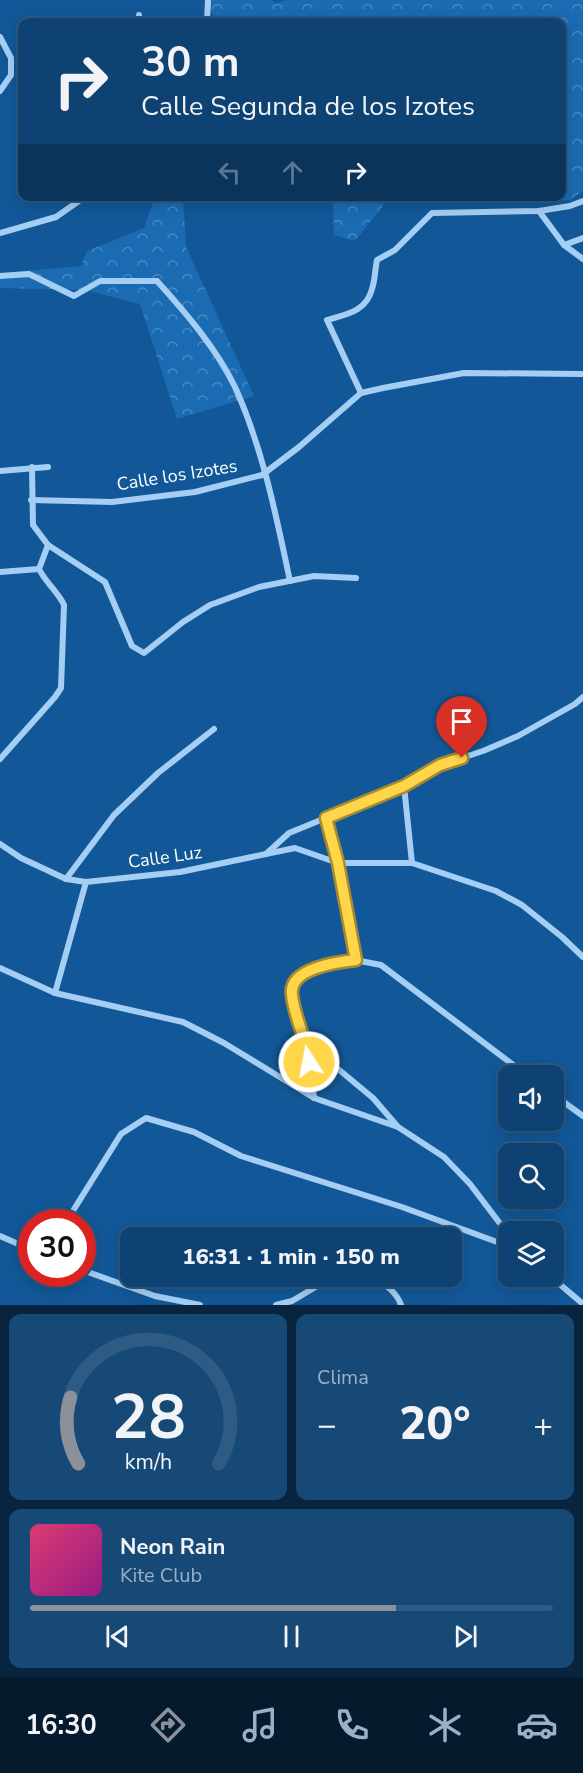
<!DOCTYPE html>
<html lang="es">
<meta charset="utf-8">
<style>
body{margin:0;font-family:"Nunito Sans",sans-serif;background:#174977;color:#f1f3f6;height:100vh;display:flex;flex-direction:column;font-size:22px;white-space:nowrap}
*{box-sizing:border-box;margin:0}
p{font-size:20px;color:#9bb0c4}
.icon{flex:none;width:33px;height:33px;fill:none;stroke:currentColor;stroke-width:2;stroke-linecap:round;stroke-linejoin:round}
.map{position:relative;height:1305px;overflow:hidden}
.panel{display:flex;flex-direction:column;gap:9px;padding:9px;background:#08243f;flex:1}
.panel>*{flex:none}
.hud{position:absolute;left:18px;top:18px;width:548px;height:183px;border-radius:12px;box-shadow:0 3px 15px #0003,0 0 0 2px #2e5b84;background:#0e4272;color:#f1f3f6;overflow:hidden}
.buttons{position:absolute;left:498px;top:1065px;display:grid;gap:12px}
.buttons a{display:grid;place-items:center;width:66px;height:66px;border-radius:12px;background:#0e4272;box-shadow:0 3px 15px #0003,0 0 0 2px #2e5b84;font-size:30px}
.speed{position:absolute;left:18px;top:1209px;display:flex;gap:12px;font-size:30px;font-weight:700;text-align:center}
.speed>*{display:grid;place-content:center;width:78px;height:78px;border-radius:50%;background:#0e4272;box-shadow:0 3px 15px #0003,0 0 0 2px #2e5b84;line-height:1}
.speed .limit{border:9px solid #d22;background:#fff;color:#111}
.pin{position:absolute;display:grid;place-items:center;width:51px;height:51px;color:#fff;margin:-62px -26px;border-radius:50% 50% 50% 0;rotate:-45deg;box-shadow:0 0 6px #0007}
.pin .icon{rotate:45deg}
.me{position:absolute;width:66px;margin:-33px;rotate:349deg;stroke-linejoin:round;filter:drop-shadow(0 0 4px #0008)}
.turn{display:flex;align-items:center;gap:21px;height:126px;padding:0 24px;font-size:27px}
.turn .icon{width:78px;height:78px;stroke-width:2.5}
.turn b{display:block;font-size:42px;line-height:51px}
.lanes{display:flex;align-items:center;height:57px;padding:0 24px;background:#0003;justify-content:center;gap:30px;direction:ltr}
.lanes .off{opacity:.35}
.big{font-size:45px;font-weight:800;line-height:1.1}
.panel .card{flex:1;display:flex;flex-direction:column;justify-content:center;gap:9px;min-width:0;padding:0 21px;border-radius:12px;background:#174977}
.panel .dial{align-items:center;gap:0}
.dial svg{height:156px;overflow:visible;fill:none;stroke:#2e5b84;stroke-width:7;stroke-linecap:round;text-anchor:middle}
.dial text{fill:#f1f3f6;stroke:none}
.song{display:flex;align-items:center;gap:18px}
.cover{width:72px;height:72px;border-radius:9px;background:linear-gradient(135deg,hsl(340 70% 55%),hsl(310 70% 35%))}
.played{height:6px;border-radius:3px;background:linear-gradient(90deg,#8c9099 70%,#2e5b84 70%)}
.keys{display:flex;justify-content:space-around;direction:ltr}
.heat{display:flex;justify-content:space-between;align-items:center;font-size:33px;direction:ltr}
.panel .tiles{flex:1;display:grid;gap:9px;grid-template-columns:1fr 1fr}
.card:last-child{grid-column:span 2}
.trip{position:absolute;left:120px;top:1227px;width:342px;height:60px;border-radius:12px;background:#0e4272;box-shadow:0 3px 15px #0003,0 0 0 2px #2e5b84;font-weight:800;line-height:60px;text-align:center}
.tabs{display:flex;height:96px;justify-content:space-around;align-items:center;background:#061a2e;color:#9bb0c4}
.tabs .icon{width:42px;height:42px}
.tabs .current{color:#8c9099}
.tabs b{font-size:27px;color:#f1f3f6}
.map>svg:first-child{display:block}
.forest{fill:url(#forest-crowns)}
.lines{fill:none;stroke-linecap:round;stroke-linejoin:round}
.street{stroke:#a4cef3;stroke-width:6}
.route-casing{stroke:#a68a30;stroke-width:15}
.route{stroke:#ffd54a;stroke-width:10}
.labels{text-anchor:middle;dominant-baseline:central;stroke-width:6;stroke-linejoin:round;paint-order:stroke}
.street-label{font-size:18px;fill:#fff;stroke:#125898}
</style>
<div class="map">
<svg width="583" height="1305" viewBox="0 0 583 1305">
<defs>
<pattern id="forest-crowns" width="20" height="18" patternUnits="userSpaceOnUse" patternTransform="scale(1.5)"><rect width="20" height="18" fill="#1a6bb2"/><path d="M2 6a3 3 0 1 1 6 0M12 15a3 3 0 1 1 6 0" fill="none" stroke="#4889c1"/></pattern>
</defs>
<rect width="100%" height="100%" fill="#125898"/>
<g class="forest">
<path d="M210 0H272L275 4 286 0H583V191L570 200 477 203 425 197 561 196V22H216L209 7Z"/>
<path d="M155 197H183L186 247 254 396 177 419 140 304 85 290 0 288V273L81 266 87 251 144 228Z"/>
<path d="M333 197V196L390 197 355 241 334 235Z"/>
</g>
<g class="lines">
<g class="street">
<path d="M139 15V22"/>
<path d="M207 22 208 0"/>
<path d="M0 37 11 58V75L0 91"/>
<path d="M539 211 564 245 583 259"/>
<path d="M0 233 56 217 86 196"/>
<path d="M564 245 583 238"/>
<path d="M0 276 29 274 74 296 100 281H157C186 313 216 348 235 387 263 449 276 515 290 581"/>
<path d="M361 393 327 320C346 314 366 312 372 289 375 280 375 270 377 260L395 250 432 213 539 211 570 206 583 201"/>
<path d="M0 471 48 467"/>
<path d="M31 500 112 502 195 492 262 475 299 447 361 393 383 388 464 373 583 374"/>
<path d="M48 545 105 582 132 646 144 653 183 622 210 605 259 587 314 576 356 578"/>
<path d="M0 572 39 569"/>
<path d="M0 759 55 697 61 688 64 605C58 592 46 583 39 569L48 545 33 525 32 467"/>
<path d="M404 786 412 863"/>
<path d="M326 818 338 863 355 960"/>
<path d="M0 844 21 858 66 879 86 882 180 872 295 848 338 863H412L496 891 522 905 562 937 583 957"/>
<path d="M266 854 289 833 404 786 440 765 483 751 518 736 575 704 583 697"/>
<path d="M66 879 114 815 158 773 214 729"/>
<path d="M0 968 55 993 183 1022 224 1043 314 1098 398 1127"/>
<path d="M55 993 86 882"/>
<path d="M308 1044 373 1098 398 1127 444 1157 470 1184 508 1234"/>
<path d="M554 1095 583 1116"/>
<path d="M314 1098 307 1044 291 992 294 983 303 974 329 963 355 960 381 965 528 1076"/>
<path d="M66 1222 121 1134 146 1118 194 1132 241 1156 402 1207 508 1246"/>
<path d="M0 1236 32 1250"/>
<path d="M82 1270 155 1296 200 1305"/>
<path d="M372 1276C384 1283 397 1292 401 1305"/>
<path d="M550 1276 583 1304"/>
<path d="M276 1305 292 1301 334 1276"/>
</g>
</g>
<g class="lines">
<defs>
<path id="route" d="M309 1062C306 1038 294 1016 292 995 288 968 338 962 356 960L338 863 326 818 404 786 440 765 462 758"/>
</defs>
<use href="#route" class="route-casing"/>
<use href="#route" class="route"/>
</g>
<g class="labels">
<g class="street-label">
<text transform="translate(177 475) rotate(-9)">Calle los Izotes</text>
<text transform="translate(165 857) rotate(-8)">Calle Luz</text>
</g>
</g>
</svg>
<div class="buttons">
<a><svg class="icon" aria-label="sound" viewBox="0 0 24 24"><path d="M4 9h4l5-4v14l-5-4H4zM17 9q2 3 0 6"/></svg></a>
<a><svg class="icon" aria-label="search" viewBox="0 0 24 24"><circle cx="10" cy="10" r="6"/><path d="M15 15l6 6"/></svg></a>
<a><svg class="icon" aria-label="layers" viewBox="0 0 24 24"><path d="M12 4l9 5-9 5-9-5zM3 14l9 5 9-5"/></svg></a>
</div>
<div class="speed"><div class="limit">30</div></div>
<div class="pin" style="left:462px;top:758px;background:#d93025"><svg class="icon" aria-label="arrive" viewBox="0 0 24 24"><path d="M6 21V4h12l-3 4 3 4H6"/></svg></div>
<svg class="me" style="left:309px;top:1062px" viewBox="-20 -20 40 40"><circle r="17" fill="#ffd54a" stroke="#fff" stroke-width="3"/><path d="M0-11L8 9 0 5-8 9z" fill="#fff"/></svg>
<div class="trip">16:31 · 1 min · 150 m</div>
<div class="hud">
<div class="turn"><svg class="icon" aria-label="right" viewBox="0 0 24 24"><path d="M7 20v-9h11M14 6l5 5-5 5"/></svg><div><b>30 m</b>Calle Segunda de los Izotes</div></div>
<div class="lanes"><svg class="icon off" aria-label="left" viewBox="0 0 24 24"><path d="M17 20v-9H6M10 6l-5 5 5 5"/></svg><svg class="icon off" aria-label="ahead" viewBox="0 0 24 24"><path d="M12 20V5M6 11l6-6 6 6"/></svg><svg class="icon" aria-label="right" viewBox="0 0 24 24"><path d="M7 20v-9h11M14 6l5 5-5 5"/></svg></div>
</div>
</div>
<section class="panel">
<div class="tiles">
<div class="card dial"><svg viewBox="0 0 100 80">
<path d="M14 69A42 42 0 1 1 86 69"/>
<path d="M14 69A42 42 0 0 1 10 35" stroke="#8c9099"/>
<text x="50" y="56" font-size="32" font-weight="700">28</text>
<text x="50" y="72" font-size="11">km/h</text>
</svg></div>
<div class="card"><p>Clima</p>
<div class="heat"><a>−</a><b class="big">20°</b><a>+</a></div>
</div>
<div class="card">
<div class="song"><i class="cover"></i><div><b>Neon Rain</b><p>Kite Club</p></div></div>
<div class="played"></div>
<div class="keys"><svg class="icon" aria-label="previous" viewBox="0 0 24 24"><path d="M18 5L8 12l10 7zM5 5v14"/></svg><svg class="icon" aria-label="pause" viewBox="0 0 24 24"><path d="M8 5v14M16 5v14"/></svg><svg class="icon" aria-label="next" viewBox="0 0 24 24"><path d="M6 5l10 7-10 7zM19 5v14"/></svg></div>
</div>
</div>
</section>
<nav class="tabs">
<b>16:30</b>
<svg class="icon current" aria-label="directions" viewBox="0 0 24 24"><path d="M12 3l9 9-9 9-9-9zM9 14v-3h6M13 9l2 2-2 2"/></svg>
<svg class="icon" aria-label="music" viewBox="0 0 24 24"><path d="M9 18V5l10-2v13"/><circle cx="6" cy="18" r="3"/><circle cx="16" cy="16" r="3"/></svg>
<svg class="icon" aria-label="phone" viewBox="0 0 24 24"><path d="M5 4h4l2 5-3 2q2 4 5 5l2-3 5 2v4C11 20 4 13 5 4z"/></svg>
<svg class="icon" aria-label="climate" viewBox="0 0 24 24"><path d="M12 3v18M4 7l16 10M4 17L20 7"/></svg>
<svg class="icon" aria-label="car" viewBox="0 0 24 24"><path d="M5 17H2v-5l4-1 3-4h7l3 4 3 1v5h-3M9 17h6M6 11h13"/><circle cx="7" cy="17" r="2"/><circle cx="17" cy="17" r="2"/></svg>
</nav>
